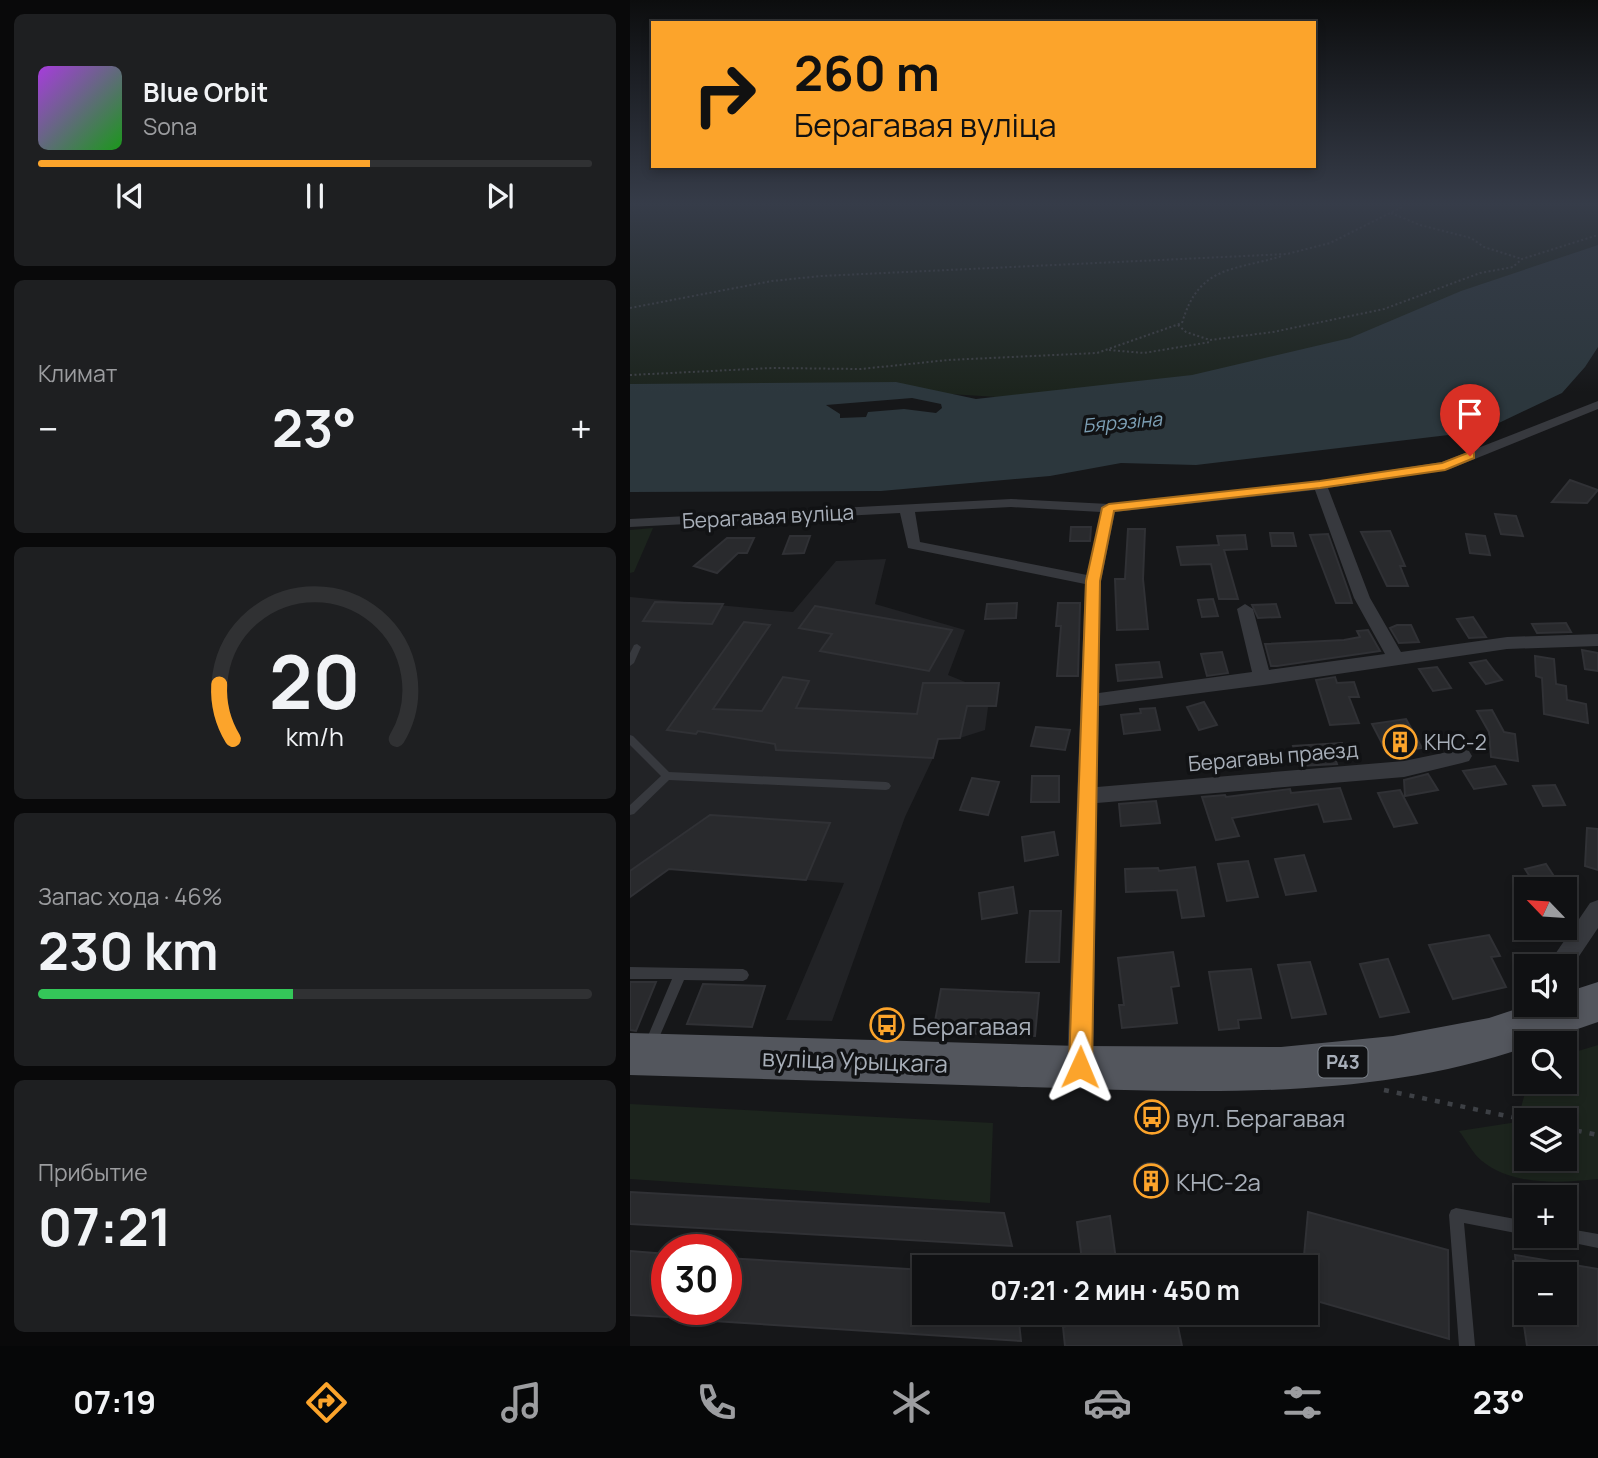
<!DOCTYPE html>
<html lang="ru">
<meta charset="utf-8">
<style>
body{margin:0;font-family:Manrope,sans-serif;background:#1e1f21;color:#f1f3f6;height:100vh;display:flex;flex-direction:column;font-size:26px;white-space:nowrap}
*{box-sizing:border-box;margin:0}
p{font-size:23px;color:#9c9da0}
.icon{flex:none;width:38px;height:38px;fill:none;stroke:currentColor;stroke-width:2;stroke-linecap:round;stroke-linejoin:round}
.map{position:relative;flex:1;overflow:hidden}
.sheet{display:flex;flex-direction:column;gap:14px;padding:14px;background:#09090a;width:630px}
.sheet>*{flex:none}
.banner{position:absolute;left:21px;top:21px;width:665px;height:147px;border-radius:0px;box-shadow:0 4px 10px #0003,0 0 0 2px #303133;background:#fca42b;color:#111;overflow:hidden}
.needle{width:46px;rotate:295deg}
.buttons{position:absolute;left:884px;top:877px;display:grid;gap:14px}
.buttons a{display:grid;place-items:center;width:63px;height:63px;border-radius:0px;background:#101113;box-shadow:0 4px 10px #0003,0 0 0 2px #303133;font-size:35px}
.speed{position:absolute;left:21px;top:1234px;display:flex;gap:14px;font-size:35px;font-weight:700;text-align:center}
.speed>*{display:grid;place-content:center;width:91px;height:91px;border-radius:50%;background:#101113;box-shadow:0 4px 10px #0003,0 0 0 2px #303133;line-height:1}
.speed .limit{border:10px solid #d22;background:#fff;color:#111}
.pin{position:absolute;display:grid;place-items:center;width:60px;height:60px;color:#fff;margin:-72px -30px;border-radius:50% 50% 50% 0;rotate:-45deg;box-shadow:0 0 7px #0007}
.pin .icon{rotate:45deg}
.me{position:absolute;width:77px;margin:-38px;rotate:1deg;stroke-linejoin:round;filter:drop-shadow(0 0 5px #0008)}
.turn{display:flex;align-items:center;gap:24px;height:147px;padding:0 28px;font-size:32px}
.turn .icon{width:91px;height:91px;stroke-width:2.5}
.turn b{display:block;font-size:49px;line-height:60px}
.big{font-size:52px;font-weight:700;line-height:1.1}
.sheet .card{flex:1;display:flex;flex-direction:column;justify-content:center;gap:10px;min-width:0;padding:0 24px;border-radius:10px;background:#1e1f21}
.sheet .dial{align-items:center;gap:0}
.dial svg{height:182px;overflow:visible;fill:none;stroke:#303133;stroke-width:7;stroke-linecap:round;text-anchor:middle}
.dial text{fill:#f1f3f6;stroke:none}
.song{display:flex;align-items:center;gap:21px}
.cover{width:84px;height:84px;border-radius:10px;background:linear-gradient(135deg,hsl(280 70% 55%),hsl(120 70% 35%))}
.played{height:7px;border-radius:4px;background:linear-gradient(90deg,#fca42b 60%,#303133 60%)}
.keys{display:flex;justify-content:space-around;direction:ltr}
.heat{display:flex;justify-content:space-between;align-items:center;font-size:38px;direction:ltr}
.charge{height:10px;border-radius:5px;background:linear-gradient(90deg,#34c759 46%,#303133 0)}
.trip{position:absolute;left:282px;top:1255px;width:406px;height:70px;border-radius:0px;background:#101113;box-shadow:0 4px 10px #0003,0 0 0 2px #303133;font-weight:700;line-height:70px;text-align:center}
.dock{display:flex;height:112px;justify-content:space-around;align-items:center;background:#060708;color:#9c9da0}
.dock .icon{width:49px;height:49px}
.dock .on{color:#fca42b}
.dock b{font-size:32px;color:#f1f3f6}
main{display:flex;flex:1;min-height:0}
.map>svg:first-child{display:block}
.built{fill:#222326}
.green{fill:#1c241d;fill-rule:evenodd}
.water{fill:#2c373d;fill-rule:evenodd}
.building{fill:#292a2d;stroke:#303135;stroke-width:2}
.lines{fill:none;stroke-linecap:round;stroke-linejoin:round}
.path-far1{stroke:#3d4045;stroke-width:2;stroke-dasharray:2 2.5;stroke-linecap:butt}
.path{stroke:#3d4045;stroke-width:4.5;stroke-dasharray:5 8;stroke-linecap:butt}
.lane{fill:#37393e;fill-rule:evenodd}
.street{fill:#37393e;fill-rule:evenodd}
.primary{fill:#53565d;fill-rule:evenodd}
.route{fill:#fca42b;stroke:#a46b1c;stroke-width:2}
.labels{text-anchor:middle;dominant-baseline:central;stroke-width:7;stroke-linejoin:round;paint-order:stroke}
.far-water-label{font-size:19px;font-style:italic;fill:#7da0b6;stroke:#111214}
.shield{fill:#111214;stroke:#7b8088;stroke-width:2}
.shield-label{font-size:19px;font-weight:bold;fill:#a8afb9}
.street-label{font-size:21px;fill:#a8afb9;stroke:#111214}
.poi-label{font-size:21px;fill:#a8afb9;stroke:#111214;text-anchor:start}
.near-poi-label{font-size:24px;fill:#a8afb9;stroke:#111214;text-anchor:start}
.near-street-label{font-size:24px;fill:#a8afb9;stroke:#111214}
</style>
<main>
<section class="sheet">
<div class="card">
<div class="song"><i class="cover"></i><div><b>Blue Orbit</b><p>Sona</p></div></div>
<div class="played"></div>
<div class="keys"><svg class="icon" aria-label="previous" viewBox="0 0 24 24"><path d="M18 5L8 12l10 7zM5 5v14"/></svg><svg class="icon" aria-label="pause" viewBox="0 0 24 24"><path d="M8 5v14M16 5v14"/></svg><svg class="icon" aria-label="next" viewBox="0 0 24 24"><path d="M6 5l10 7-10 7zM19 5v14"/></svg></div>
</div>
<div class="card"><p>Климат</p>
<div class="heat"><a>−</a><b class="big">23°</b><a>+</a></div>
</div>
<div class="card dial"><svg viewBox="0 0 100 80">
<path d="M14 69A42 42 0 1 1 86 69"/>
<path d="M14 69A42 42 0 0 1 8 45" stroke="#fca42b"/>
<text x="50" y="56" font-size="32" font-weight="700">20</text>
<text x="50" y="72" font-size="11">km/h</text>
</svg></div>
<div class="card"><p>Запас хода · 46%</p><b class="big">230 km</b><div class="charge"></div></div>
<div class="card"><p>Прибытие</p><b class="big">07:21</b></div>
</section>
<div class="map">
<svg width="968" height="1346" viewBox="0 0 968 1346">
<rect width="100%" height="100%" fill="#161719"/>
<path class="built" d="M256 559 245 604 335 630 318 675 360 692 355 730 330 738 308 739 303 758 275 817 202 1021 156 1020 214 883 39 869 0 897V597L163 612 206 561Z"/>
<g class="green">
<path d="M0 203H968V249L722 342 561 379 367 397 224 388 0 390Z"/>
<path d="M23 528 4 572 0 573V530Z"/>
<path d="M968 1045V1179C932 1183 882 1186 852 1161 843 1154 836 1140 829 1131L887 1122 898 1082H934L935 1055ZM896 1120H934V1158H896Z"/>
<path d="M0 1104 363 1123 360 1203 0 1179Z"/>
</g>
<path class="water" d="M968 245V347L955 367 932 393 852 431 566 465 491 463 420 476 251 491 0 492V384L266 382 346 399 562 375 720 338 831 291ZM282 398 311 404 312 408 306 413 274 409 238 412 236 417 210 418V414L196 405Z"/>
<g class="building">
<path d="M940 480 968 490 957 503 922 502Z"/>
<path d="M865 514 886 516 893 536 871 534Z"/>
<path d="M441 527H461L460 541H440Z"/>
<path d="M498 529H515L513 579 518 629 487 630 485 579H495Z"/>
<path d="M760 531 775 566H770L778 586H757L731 532Z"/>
<path d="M640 533H663L666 546H642Z"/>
<path d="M698 534 719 593 722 603H706L680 535Z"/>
<path d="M836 534 855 536 860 555 840 553Z"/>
<path d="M615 535 617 549 594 550 608 599H589L581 564 551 565 547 547 589 545 587 536Z"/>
<path d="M160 536H180L174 553 153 554Z"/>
<path d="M97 538H124L117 553H108L87 573 64 566Z"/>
<path d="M583 599 588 616 572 617 568 600Z"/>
<path d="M25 602 93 604 82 624 13 621Z"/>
<path d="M387 603 386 618 355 619 357 604Z"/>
<path d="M428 603H450L448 676H427L431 626H426Z"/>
<path d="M646 604 650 617 628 618 622 605Z"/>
<path d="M185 606 322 630 299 671 190 651 202 634 169 628Z"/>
<path d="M843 617 856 637 839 638 827 619Z"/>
<path d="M114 622 140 625 83 709 132 711 153 677 179 681 166 708 287 714 293 683H369L366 706H337L330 738 308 739 303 758 146 750 145 744 68 731 66 734 37 730Z"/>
<path d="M936 623 941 632 907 633 902 624Z"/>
<path d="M767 625H781L789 642 769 643 760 628Z"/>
<path d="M738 630 750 651 647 666H641L635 644 714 640 730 637 727 631Z"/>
<path d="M952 650 968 653V671L955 669Z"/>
<path d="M592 652 598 673 577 676 571 654Z"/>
<path d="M905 656 924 659 926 684 936 686 937 700 956 704 958 723 914 714 912 678 906 676Z"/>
<path d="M856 660 865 672 872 680 856 684 840 663Z"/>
<path d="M529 662 532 677 488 681 486 665Z"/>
<path d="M807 667 821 688 803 691 789 669Z"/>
<path d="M705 677 707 683 724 682 729 697H719L729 723 700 725 686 680Z"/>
<path d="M574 702 587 725 569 730 557 707Z"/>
<path d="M525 708 530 730 494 734 491 715 511 713 510 709Z"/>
<path d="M862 710 874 732 885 734 888 761 861 757 859 732 847 711Z"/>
<path d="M776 719 792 748 757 753 742 724Z"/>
<path d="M406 727 440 730 435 750 401 746Z"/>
<path d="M712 743 716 757 705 758 707 764 669 766 663 746Z"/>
<path d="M865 766 876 784 844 789 833 771Z"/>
<path d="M798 774 808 790 775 796 774 780Z"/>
<path d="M402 776H429V802H401Z"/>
<path d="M342 778 369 782 358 815 330 810Z"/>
<path d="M925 785 935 805 913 806 903 786Z"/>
<path d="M710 788 721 819 694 822 688 804 602 818 609 836 586 840 572 797 595 795 596 797 660 789 661 793Z"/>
<path d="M770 790 787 823 764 827 748 793Z"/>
<path d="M526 801 530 823 491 826 489 804Z"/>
<path d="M80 815 200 823 176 880 39 869 0 897V871Z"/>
<path d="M957 828 968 829V870L955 866Z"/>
<path d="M424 832 428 855 395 861 392 837Z"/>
<path d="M674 855 686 891 656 895 645 859Z"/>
<path d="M618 861 628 897 597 901 588 864Z"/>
<path d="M916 864 929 884 907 888 895 869Z"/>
<path d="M565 867 574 916 552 918 547 890 496 892 495 869 528 868 529 871Z"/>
<path d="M383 887 387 913 352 919 349 893Z"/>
<path d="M400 911H431L429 962H396Z"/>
<path d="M859 935 870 956 861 957 876 987 823 999 799 945Z"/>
<path d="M543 952 549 986 541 987 547 1023 492 1028 489 1005H494L488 958Z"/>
<path d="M758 959 779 1012 750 1017 730 964Z"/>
<path d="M680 962 696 1014 662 1018 648 965Z"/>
<path d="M621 969 631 1018 608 1020 609 1028 589 1030 579 972Z"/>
<path d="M0 982H26L6 1031 0 1030Z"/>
<path d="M73 984 135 986 122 1027 57 1024Z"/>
<path d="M311 989 409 993 405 1036 303 1032Z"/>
<circle cx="521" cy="1180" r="17"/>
<path d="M0 1192 374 1213 382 1246 0 1224Z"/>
<path d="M678 1212 818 1250 819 1339 676 1298V1267H673Z"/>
<path d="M480 1216 487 1267H453L447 1222Z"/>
<path d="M0 1251 37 1254V1317L0 1315Z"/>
<path d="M885 1255 968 1269V1346H897L892 1312H934V1274H887Z"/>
<path d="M96 1258 294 1270V1312H388L391 1341 68 1320V1309H96Z"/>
<path d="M490 1312H545L552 1346H435L433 1327Z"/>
</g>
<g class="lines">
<g class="path-far1">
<path d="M761 213 790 225 841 238 854 247 892 259"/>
<path d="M0 308 142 281 191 276 657 254 700 243 780 203"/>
<path d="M548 325 556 332 580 340 643 332 754 309 850 273 883 267 892 259 968 235"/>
<path d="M479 350 514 353 580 342"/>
<path d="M0 375 142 368 231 369 318 360 467 353 552 323C569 265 603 271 652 256"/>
</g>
<g class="path">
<path d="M754 1090 896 1120"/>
<path d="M934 1128 968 1135"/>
</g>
<g class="lane">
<path d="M7 644 11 647 4 663 0 666V653L4 645Z"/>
<path d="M0 735 3 736 39 772 256 782 259 783 261 786 259 789 256 790 39 780 4 814 0 815V805L31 776 0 745Z"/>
<path d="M0 967 113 969 117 971 119 975 117 979 113 981 54 980 25 1047 21 1049 17 1047 15 1043 42 979H0Z"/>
<path d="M826 1208 896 1221V1235L834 1223 845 1346H829L819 1215 821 1210Z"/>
<path d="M934 1228 968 1234V1248L929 1240 927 1236H934Z"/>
</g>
<g class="street">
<path d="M968 401V409L820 469 698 488 740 598 771 652 877 637 968 634V646L877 649 633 685 469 706 467 787 774 761 832 749 839 751 842 756 839 761 832 763 774 777 467 803 463 1067 459 1076 450 1080 441 1076 437 1067 455 584 278 548 270 513 0 527V519L381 499 479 504 690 481 812 462ZM685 490 724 598 755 654 639 670 623 609 615 604 607 609 622 672 469 693 471 581 485 512ZM381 507 471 512 457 575 290 542 285 512Z"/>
<path d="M968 900V928L937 974 934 975V966H917L960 903Z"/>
</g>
<path class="primary" d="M968 982V1022L907 1043H896V1047C738 1102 562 1092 397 1087 265 1083 132 1079 0 1075V1033L450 1046 651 1047 763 1036 859 1018 901 1004H934V993Z"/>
</g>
<linearGradient id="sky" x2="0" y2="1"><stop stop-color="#0c0d0e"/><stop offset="0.52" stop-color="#363c49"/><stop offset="1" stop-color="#363c49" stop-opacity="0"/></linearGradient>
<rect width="968" height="392" fill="url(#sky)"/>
<path class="route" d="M840 452 844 453V458L815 470 690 488 484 511 470 581 462 1067 458 1075 450 1078 442 1075 439 1067 456 581 472 508 479 504 690 481 812 463Z"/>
<defs>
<symbol id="building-ring" viewBox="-11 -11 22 22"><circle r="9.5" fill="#111214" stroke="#fca42b" stroke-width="1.5"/><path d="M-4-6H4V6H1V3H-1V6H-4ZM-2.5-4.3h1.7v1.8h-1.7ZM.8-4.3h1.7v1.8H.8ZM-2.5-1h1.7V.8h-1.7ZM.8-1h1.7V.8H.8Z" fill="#fca42b"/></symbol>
<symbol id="bus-ring" viewBox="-11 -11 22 22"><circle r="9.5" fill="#111214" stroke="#fca42b" stroke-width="1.5"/><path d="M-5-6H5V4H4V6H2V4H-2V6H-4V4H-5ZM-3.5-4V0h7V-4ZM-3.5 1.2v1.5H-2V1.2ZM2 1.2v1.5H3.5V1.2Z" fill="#fca42b"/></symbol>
</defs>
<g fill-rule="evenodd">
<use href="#building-ring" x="751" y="723" width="38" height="38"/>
<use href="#bus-ring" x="238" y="1006" width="38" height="38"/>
<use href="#bus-ring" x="503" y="1098" width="38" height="38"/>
<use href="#building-ring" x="502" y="1162" width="38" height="38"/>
</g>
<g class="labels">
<g class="far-water-label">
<text transform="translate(492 422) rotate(-5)">Бярэзіна</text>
</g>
<rect class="shield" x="688.5" y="1046.5" width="49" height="31" rx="5"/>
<g class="shield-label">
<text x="713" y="1062">Р43</text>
</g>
<g class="street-label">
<text transform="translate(138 516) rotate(-3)">Берагавая вуліца</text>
<text transform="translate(643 756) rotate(-5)">Берагавы праезд</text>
</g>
<g class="poi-label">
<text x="794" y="742">КНС-2</text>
</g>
<g class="near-poi-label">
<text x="282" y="1025">Берагавая</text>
<text x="546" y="1117">вул. Берагавая</text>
<text x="546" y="1181">КНС-2а</text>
</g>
<g class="near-street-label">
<text transform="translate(225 1060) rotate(2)">вуліца Урыцкага</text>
</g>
</g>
</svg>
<div class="buttons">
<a><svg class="needle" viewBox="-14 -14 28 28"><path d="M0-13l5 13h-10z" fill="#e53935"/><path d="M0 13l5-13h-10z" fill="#9c9da0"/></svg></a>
<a><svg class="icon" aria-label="sound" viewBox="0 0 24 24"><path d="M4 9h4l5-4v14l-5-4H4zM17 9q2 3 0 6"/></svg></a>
<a><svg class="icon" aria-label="search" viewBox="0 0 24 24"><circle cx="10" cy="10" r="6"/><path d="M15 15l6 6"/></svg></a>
<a><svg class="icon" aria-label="layers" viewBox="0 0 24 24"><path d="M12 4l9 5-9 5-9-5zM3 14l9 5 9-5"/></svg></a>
<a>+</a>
<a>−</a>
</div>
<div class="speed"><div class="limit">30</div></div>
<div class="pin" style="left:840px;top:456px;background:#d93025"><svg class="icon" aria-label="arrive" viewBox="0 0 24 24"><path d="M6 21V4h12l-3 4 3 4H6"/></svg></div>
<svg class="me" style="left:450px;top:1067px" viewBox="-20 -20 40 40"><path d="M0-17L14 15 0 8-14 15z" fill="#fca42b" stroke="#fff" stroke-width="4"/></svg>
<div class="trip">07:21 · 2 мин · 450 m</div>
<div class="banner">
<div class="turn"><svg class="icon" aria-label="right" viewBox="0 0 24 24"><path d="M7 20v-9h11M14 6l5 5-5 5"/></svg><div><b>260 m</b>Берагавая вуліца</div></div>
</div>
</div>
</main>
<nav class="dock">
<b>07:19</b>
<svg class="icon on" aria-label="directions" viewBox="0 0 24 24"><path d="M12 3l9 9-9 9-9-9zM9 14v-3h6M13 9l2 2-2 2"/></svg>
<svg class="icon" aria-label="music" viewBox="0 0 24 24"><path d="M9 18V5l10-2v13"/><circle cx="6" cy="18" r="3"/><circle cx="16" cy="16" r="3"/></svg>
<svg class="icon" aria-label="phone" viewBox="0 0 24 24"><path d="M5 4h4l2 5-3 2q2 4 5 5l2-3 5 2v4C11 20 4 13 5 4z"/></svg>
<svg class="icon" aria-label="climate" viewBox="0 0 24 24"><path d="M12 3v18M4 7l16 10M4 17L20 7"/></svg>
<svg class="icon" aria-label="car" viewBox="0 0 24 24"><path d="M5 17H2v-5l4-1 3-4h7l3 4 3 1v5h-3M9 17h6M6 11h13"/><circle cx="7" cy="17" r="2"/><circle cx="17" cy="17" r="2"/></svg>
<svg class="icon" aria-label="filters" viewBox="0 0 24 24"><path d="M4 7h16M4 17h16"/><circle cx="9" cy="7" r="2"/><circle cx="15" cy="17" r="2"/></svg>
<b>23°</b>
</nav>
